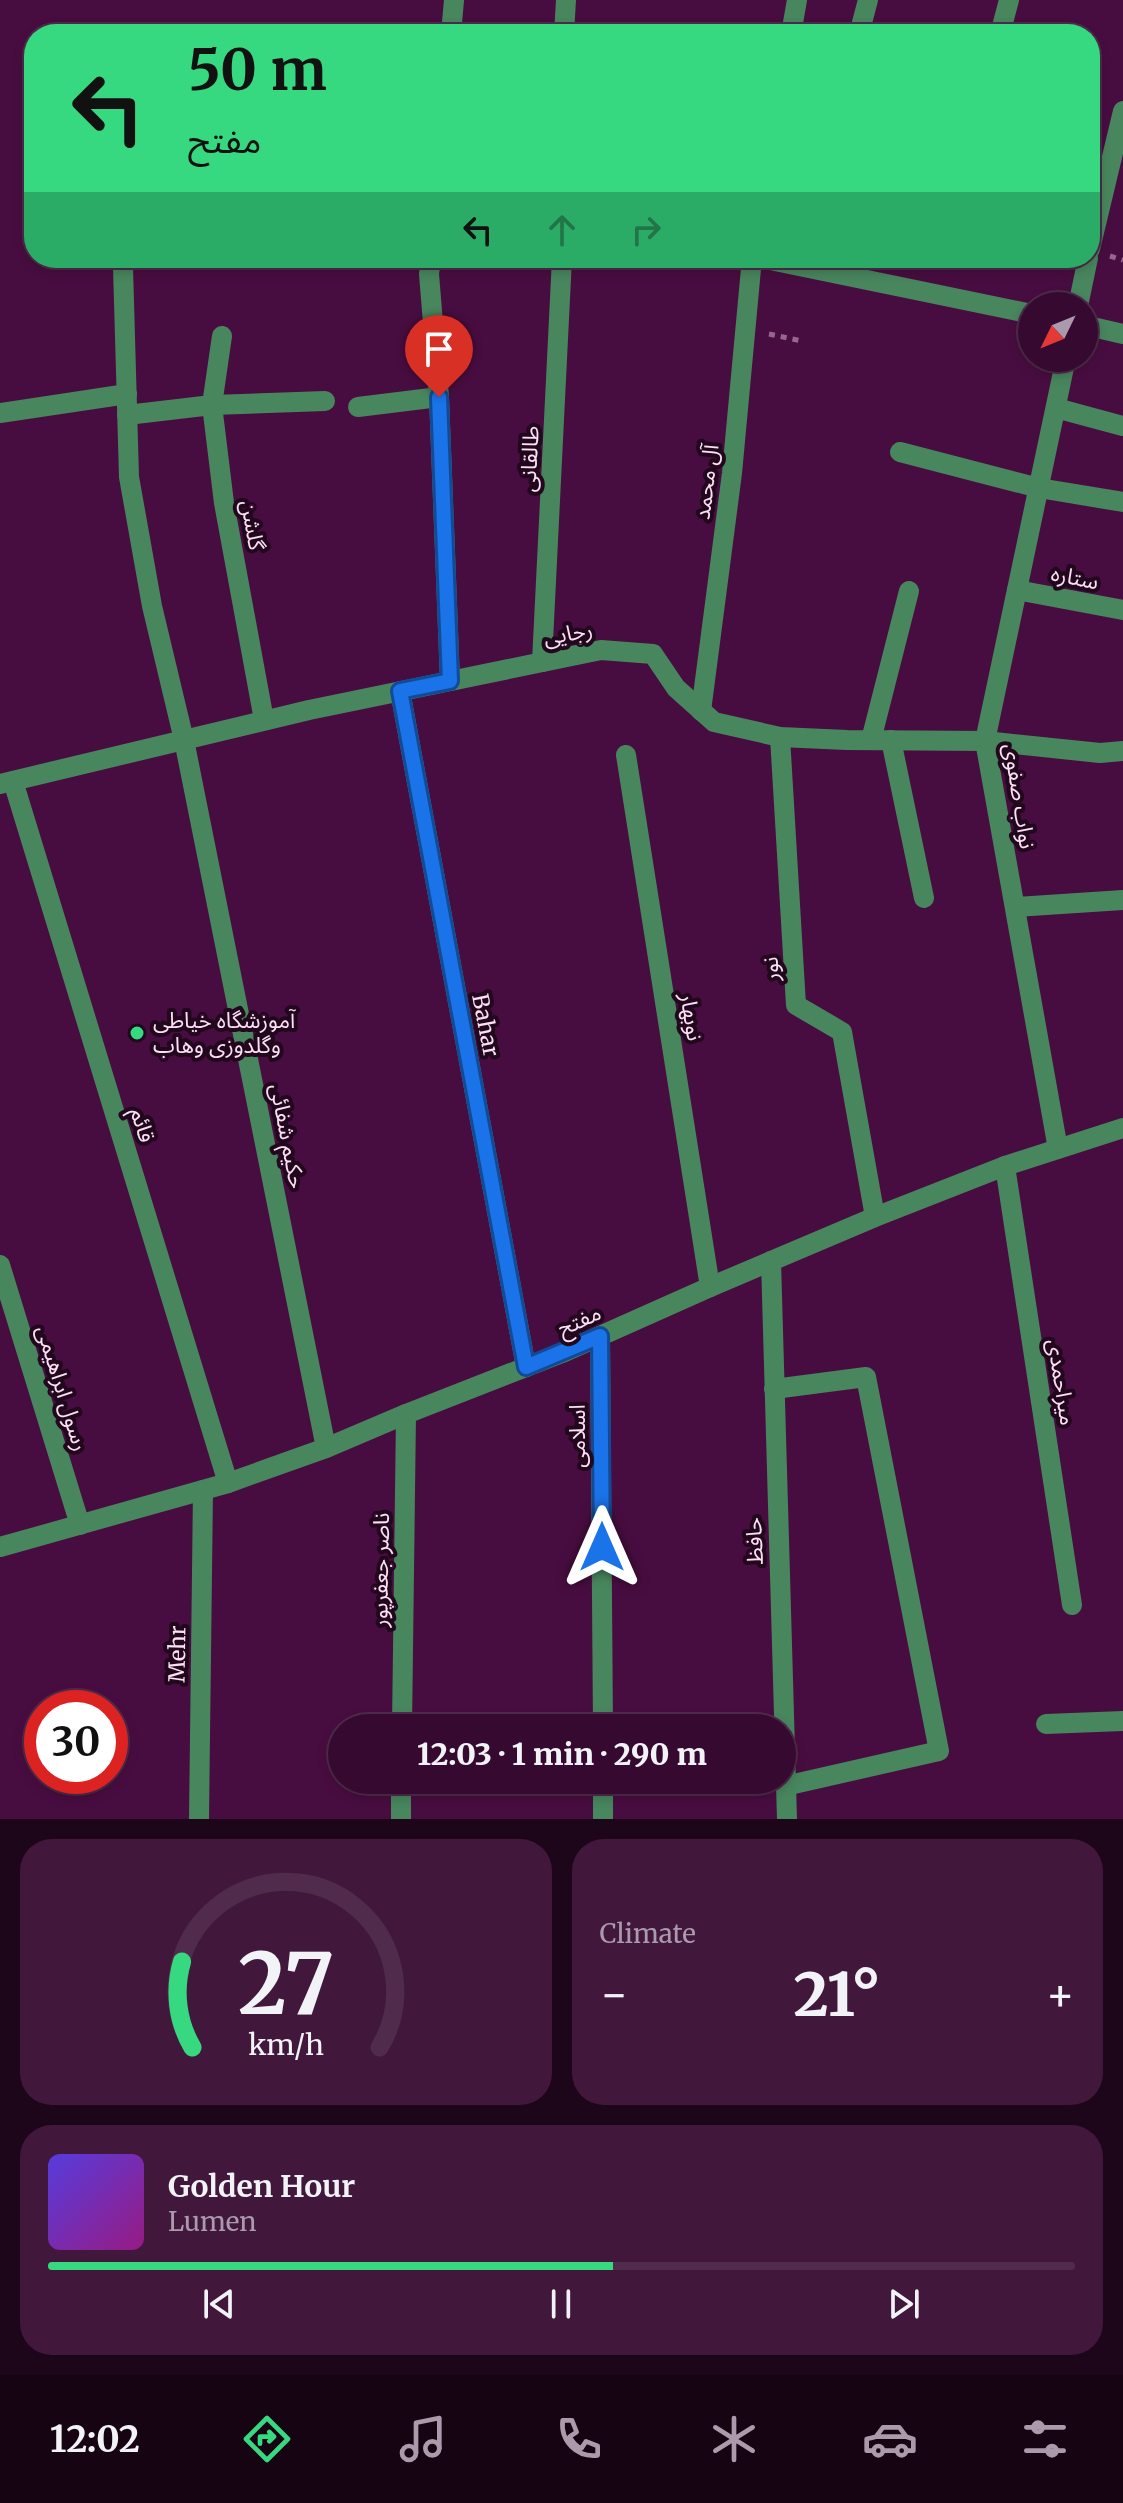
<!DOCTYPE html>
<meta charset="utf-8">
<style>
body{margin:0;font-family:Merriweather,"Noto Sans Arabic",serif;background:#41183c;color:#f1f3f6;height:100vh;display:flex;flex-direction:column;font-size:30px;white-space:nowrap}
*{box-sizing:border-box;margin:0}
p{font-size:26px;color:#aa9aab}
.icon{flex:none;width:44px;height:44px;fill:none;stroke:currentColor;stroke-width:2;stroke-linecap:round;stroke-linejoin:round}
.map{position:relative;height:1819px;overflow:hidden}
.details{display:flex;flex-direction:column;gap:20px;padding:20px;background:#1e061a;flex:1}
.details>*{flex:none}
.top-card{position:absolute;left:24px;top:24px;width:1076px;height:244px;border-radius:32px;box-shadow:0 4px 12px #0003,0 0 0 2px #502b4c;background:#36d880;color:#111;overflow:hidden}
.needle{width:52px;rotate:227deg}
.fabs{position:absolute;left:1018px;top:292px;display:grid;gap:16px}
.fabs a{display:grid;place-items:center;width:80px;height:80px;border-radius:50%;background:#360a30;box-shadow:0 4px 12px #0003,0 0 0 2px #502b4c;font-size:40px}
.speed{position:absolute;left:24px;top:1690px;display:flex;gap:16px;font-size:40px;font-weight:700;text-align:center}
.speed>*{display:grid;place-content:center;width:104px;height:104px;border-radius:50%;background:#360a30;box-shadow:0 4px 12px #0003,0 0 0 2px #502b4c;line-height:1}
.speed .limit{border:12px solid #d22;background:#fff;color:#111}
.pin{position:absolute;display:grid;place-items:center;width:68px;height:68px;color:#fff;margin:-82px -34px;border-radius:50% 50% 50% 0;rotate:-45deg;box-shadow:0 0 8px #0007}
.pin .icon{rotate:45deg}
.me{position:absolute;width:88px;margin:-44px;rotate:0deg;stroke-linejoin:round;filter:drop-shadow(0 0 6px #0008)}
.turn{display:flex;align-items:center;gap:28px;height:168px;padding:0 32px;font-size:36px}
.turn .icon{width:104px;height:104px;stroke-width:2.5}
.turn b{display:block;font-size:56px;line-height:68px}
.lanes{display:flex;align-items:center;height:76px;padding:0 32px;background:#0003;justify-content:center;gap:40px;direction:ltr}
.lanes .off{opacity:.35}
.big{font-size:60px;font-weight:800;line-height:1.1}
.details .widget{flex:1;display:flex;flex-direction:column;justify-content:center;gap:12px;min-width:0;padding:0 28px;border-radius:32px;background:#41183c}
.details .dial{align-items:center;gap:0}
.dial svg{height:208px;overflow:visible;fill:none;stroke:#502b4c;stroke-width:7;stroke-linecap:round;text-anchor:middle}
.dial text{fill:#f1f3f6;stroke:none}
.song{display:flex;align-items:center;gap:24px}
.cover{width:96px;height:96px;border-radius:12px;background:linear-gradient(135deg,hsl(250 70% 55%),hsl(310 70% 35%))}
.played{height:8px;border-radius:4px;background:linear-gradient(90deg,#36d880 55%,#502b4c 55%)}
.keys{display:flex;justify-content:space-around;direction:ltr}
.heat{display:flex;justify-content:space-between;align-items:center;font-size:44px;direction:ltr}
.details .tiles{flex:1;display:grid;gap:20px;grid-template-columns:1fr 1fr}
.widget:last-child{grid-column:span 2}
.trip{position:absolute;left:328px;top:1714px;width:468px;height:80px;border-radius:40px;background:#360a30;box-shadow:0 4px 12px #0003,0 0 0 2px #502b4c;font-weight:800;line-height:80px;text-align:center}
.dock{display:flex;height:128px;justify-content:space-around;align-items:center;background:#160413;color:#aa9aab}
.dock .icon{width:56px;height:56px}
.dock .current{color:#36d880}
.dock b{font-size:36px;color:#f1f3f6}
.map>svg:first-child{display:block}
.lines{fill:none;stroke-linecap:round;stroke-linejoin:round}
.path{stroke:#95678e;stroke-width:5;stroke-dasharray:6 6;stroke-linecap:butt}
.minor{stroke:#48865e;stroke-width:20}
.route-casing{stroke:#114b97;stroke-width:20}
.route{stroke:#1a73e8;stroke-width:14}
.poi-dot{fill:#36d880;stroke:#21081d;stroke-width:3}
.labels{text-anchor:middle;dominant-baseline:central;stroke-width:8;stroke-linejoin:round;paint-order:stroke}
.street-label{font-size:22px;fill:#fcdff5;stroke:#21081d}
.poi-label{font-size:22px;fill:#fcdff5;stroke:#21081d;text-anchor:start}
</style>
<div class="map">
<svg width="1123" height="1819" viewBox="0 0 1123 1819">
<rect width="100%" height="100%" fill="#480d40"/>
<g class="lines">
<g class="path">
<path d="M1110 256 1123 260"/>
<path d="M769 334 802 341"/>
</g>
<g class="minor">
<path d="M451 34 454 0"/>
<path d="M564 34 566 0"/>
<path d="M791 34 797 0"/>
<path d="M859 34 868 0"/>
<path d="M1000 34 1009 0"/>
<path d="M1090 249 1123 111"/>
<path d="M431 258 429 274 439 397 450 681"/>
<path d="M760 258 1032 314"/>
<path d="M123 267 129 477 152 606 184 740 326 1448"/>
<path d="M1078 306 1088 258"/>
<path d="M1084 325 1123 334"/>
<path d="M222 336 212 405 224 503 264 720"/>
<path d="M358 407 439 397"/>
<path d="M1056 408 1123 426"/>
<path d="M0 413 127 394"/>
<path d="M127 415 212 405 325 401"/>
<path d="M900 452 1039 488 1123 502"/>
<path d="M1017 590 1123 610"/>
<path d="M542 662 562 258"/>
<path d="M400 691 526 1367"/>
<path d="M701 711 732 473 752 258"/>
<path d="M780 737 796 1005 842 1032 875 1217"/>
<path d="M871 740 909 591"/>
<path d="M891 740 924 898"/>
<path d="M626 755 710 1287"/>
<path d="M13 781 228 1483"/>
<path d="M0 784 309 710 601 650 653 654 676 688 714 722 780 737 847 740 985 741 1100 753 1123 751"/>
<path d="M1015 907 1123 900"/>
<path d="M1058 1149 985 741 1066 358"/>
<path d="M1005 1166 1072 1605"/>
<path d="M771 1261 787 1819"/>
<path d="M0 1265 80 1525"/>
<path d="M600 1336 603 1728"/>
<path d="M774 1389 866 1377 939 1751 785 1786"/>
<path d="M0 1547 228 1483 326 1448 406 1414 562 1353 710 1287 875 1217 1005 1166 1123 1128"/>
<path d="M1046 1724 1123 1721"/>
<path d="M402 1728 406 1414"/>
<path d="M603 1780V1819"/>
<path d="M199 1819 203 1490"/>
<path d="M401 1819V1780"/>
</g>
</g>
<g class="lines">
<defs>
<path id="route" d="M439 397 450 681 400 691 526 1367 600 1336 602 1547"/>
</defs>
<use href="#route" class="route-casing"/>
<use href="#route" class="route"/>
</g>
<circle class="poi-dot" cx="137" cy="1033" r="8"/>
<g class="labels">
<g class="street-label">
<text transform="translate(529 459) rotate(-87)">طالقانی</text>
<text transform="translate(706 482) rotate(-83)">آل محمد</text>
<text transform="translate(253 525) rotate(80)">گلشن</text>
<text transform="translate(1075 577) rotate(11)">ستاره</text>
<text transform="translate(568 633) rotate(-10)">رجایی</text>
<text transform="translate(1020 796) rotate(81)">نواب صفوی</text>
<text transform="translate(770 969) rotate(-93)">نور</text>
<text transform="translate(692 1017) rotate(81)">نوبهار</text>
<text transform="translate(486 1025) rotate(79)">Bahar</text>
<text transform="translate(143 1125) rotate(73)">قائم</text>
<text transform="translate(288 1136) rotate(79)">حکیم شفائی</text>
<text transform="translate(579 1320) rotate(-24)">مفتح</text>
<text transform="translate(1062 1382) rotate(81)">میراحمدی</text>
<text transform="translate(63 1388) rotate(73)">رسول ابراهیمی</text>
<text transform="translate(577 1436) rotate(-90)">اسلامی</text>
<text transform="translate(754 1541) rotate(-92)">حافظ</text>
<text transform="translate(380 1570) rotate(-89)">ناصر جعفرپور</text>
<text transform="translate(177 1654) rotate(-89)">Mehr</text>
</g>
<g class="poi-label">
<text x="153" y="1020">آموزشگاه خیاطی<tspan x="153" dy="25">وگلدوزی وهاب</tspan></text>
</g>
</g>
</svg>
<div class="fabs">
<a><svg class="needle" viewBox="-14 -14 28 28"><path d="M0-13l5 13h-10z" fill="#e53935"/><path d="M0 13l5-13h-10z" fill="#aa9aab"/></svg></a>
</div>
<div class="speed"><div class="limit">30</div></div>
<div class="pin" style="left:439px;top:397px;background:#d93025"><svg class="icon" aria-label="arrive" viewBox="0 0 24 24"><path d="M6 21V4h12l-3 4 3 4H6"/></svg></div>
<svg class="me" style="left:602px;top:1547px" viewBox="-20 -20 40 40"><path d="M0-17L14 15 0 8-14 15z" fill="#1a73e8" stroke="#fff" stroke-width="4"/></svg>
<div class="trip">12:03 · 1 min · 290 m</div>
<div class="top-card">
<div class="turn"><svg class="icon" aria-label="left" viewBox="0 0 24 24"><path d="M17 20v-9H6M10 6l-5 5 5 5"/></svg><div><b>50 m</b>مفتح</div></div>
<div class="lanes"><svg class="icon" aria-label="left" viewBox="0 0 24 24"><path d="M17 20v-9H6M10 6l-5 5 5 5"/></svg><svg class="icon off" aria-label="ahead" viewBox="0 0 24 24"><path d="M12 20V5M6 11l6-6 6 6"/></svg><svg class="icon off" aria-label="right" viewBox="0 0 24 24"><path d="M7 20v-9h11M14 6l5 5-5 5"/></svg></div>
</div>
</div>
<section class="details">
<div class="tiles">
<div class="widget dial"><svg viewBox="0 0 100 80">
<path d="M14 69A42 42 0 1 1 86 69"/>
<path d="M14 69A42 42 0 0 1 10 36" stroke="#36d880"/>
<text x="50" y="56" font-size="32" font-weight="700">27</text>
<text x="50" y="72" font-size="11">km/h</text>
</svg></div>
<div class="widget"><p>Climate</p>
<div class="heat"><a>−</a><b class="big">21°</b><a>+</a></div>
</div>
<div class="widget">
<div class="song"><i class="cover"></i><div><b>Golden Hour</b><p>Lumen</p></div></div>
<div class="played"></div>
<div class="keys"><svg class="icon" aria-label="previous" viewBox="0 0 24 24"><path d="M18 5L8 12l10 7zM5 5v14"/></svg><svg class="icon" aria-label="pause" viewBox="0 0 24 24"><path d="M8 5v14M16 5v14"/></svg><svg class="icon" aria-label="next" viewBox="0 0 24 24"><path d="M6 5l10 7-10 7zM19 5v14"/></svg></div>
</div>
</div>
</section>
<nav class="dock">
<b>12:02</b>
<svg class="icon current" aria-label="directions" viewBox="0 0 24 24"><path d="M12 3l9 9-9 9-9-9zM9 14v-3h6M13 9l2 2-2 2"/></svg>
<svg class="icon" aria-label="music" viewBox="0 0 24 24"><path d="M9 18V5l10-2v13"/><circle cx="6" cy="18" r="3"/><circle cx="16" cy="16" r="3"/></svg>
<svg class="icon" aria-label="phone" viewBox="0 0 24 24"><path d="M5 4h4l2 5-3 2q2 4 5 5l2-3 5 2v4C11 20 4 13 5 4z"/></svg>
<svg class="icon" aria-label="climate" viewBox="0 0 24 24"><path d="M12 3v18M4 7l16 10M4 17L20 7"/></svg>
<svg class="icon" aria-label="car" viewBox="0 0 24 24"><path d="M5 17H2v-5l4-1 3-4h7l3 4 3 1v5h-3M9 17h6M6 11h13"/><circle cx="7" cy="17" r="2"/><circle cx="17" cy="17" r="2"/></svg>
<svg class="icon" aria-label="filters" viewBox="0 0 24 24"><path d="M4 7h16M4 17h16"/><circle cx="9" cy="7" r="2"/><circle cx="15" cy="17" r="2"/></svg>
</nav>
